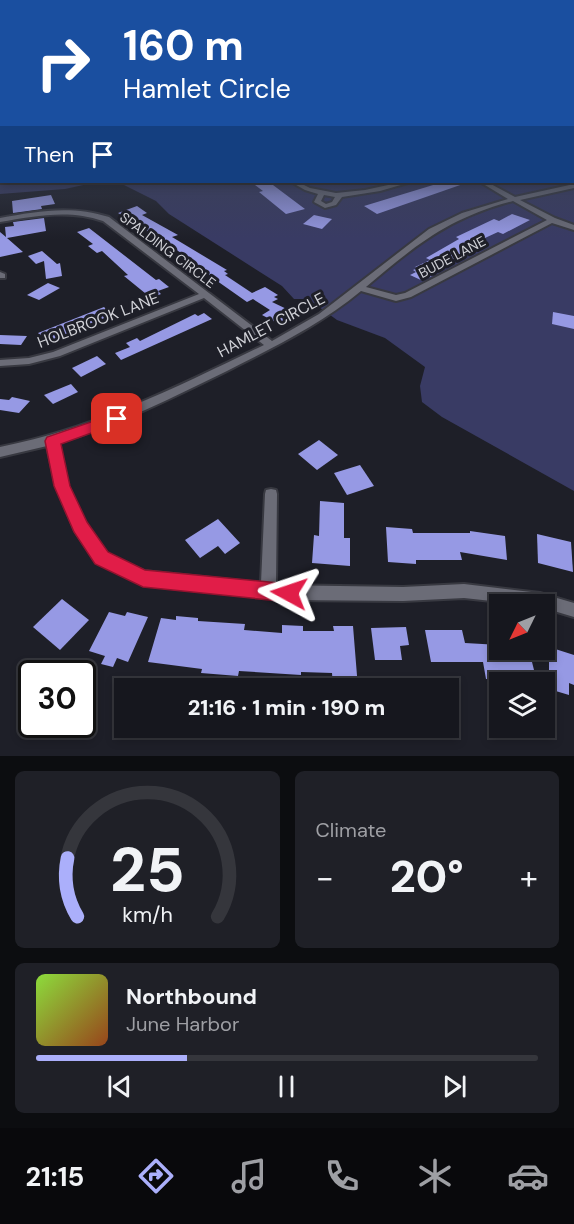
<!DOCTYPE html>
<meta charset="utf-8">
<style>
body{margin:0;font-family:"DM Sans",sans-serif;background:#1f2027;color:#f1f3f6;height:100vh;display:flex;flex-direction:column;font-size:22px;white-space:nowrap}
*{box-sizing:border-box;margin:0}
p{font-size:20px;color:#9e9fa4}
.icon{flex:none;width:33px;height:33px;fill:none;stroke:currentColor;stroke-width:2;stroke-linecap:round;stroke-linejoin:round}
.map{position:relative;height:756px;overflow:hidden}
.sheet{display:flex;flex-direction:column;gap:15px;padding:15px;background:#0c0d10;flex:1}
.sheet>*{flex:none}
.guide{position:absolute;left:0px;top:0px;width:574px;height:183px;box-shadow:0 3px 9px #0003,0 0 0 2px #35363c;background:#1a4fa0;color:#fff;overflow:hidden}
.needle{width:39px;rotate:227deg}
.buttons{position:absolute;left:489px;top:594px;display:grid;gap:12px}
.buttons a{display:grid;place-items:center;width:66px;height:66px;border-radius:0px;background:#16171e;box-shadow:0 3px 9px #0003,0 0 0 2px #35363c;font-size:30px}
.speed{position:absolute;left:18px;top:660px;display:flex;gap:12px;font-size:30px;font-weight:700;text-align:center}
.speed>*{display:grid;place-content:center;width:78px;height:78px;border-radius:50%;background:#16171e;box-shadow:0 3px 9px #0003,0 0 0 2px #35363c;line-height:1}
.speed .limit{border:3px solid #111;border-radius:9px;background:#fff;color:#111}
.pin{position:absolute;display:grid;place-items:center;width:51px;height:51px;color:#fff;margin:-26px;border-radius:12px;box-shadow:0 3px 9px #0006}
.me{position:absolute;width:66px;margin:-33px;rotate:275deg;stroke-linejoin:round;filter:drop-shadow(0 0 4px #0008)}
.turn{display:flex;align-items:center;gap:21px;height:126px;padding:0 24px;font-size:27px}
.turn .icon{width:78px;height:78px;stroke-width:2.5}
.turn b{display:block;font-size:42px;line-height:51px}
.then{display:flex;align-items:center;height:57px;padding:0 24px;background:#0003;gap:12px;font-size:22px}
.big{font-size:45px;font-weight:800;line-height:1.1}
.sheet .widget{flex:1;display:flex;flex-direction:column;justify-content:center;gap:9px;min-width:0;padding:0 21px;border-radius:9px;background:#1f2027}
.sheet .dial{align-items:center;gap:0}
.dial svg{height:156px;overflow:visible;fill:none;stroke:#35363c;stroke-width:7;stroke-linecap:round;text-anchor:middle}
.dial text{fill:#f1f3f6;stroke:none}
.song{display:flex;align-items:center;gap:18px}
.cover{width:72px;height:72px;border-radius:9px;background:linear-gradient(135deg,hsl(90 70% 55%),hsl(20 70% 35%))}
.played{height:6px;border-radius:3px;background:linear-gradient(90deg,#abaffb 30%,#35363c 30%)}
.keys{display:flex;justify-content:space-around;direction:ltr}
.heat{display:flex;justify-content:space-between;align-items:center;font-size:33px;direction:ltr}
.sheet .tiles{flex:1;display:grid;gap:15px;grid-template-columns:1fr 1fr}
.widget:last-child{grid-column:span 2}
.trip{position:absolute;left:114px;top:678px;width:345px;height:60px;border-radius:0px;background:#16171e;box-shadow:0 3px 9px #0003,0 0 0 2px #35363c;font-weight:800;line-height:60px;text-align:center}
.menu{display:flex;height:96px;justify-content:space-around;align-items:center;background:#09090c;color:#9e9fa4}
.menu .icon{width:42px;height:42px}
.menu .on{color:#abaffb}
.menu b{font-size:27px;color:#f1f3f6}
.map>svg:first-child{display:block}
.green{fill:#393b64}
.building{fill:#9699e4}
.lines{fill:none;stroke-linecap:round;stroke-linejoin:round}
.minor-casing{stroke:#383941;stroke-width:4}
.minor{fill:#6b6c77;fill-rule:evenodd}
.route{fill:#e11d48;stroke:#92132f;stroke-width:1.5}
.labels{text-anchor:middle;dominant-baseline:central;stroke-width:6;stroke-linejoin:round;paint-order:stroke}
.far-street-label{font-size:14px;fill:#d0d1d7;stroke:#1e1f28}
.street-label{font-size:16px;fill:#d0d1d7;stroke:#1e1f28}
</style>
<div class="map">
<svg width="574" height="756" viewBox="0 0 574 756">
<rect width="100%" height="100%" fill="#1e1f28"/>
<path class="green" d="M0 133 2 182H573L574 173V491L442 417 422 402 420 386 425 367 385 338 337 320 308 299H294L282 286 169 214 156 201 124 185 97 182 65 189 0 194Z"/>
<g class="building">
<path d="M251 182H269L305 209 286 214 259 192 263 191Z"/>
<path d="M443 182H466V183L377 214 364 206Z"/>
<path d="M51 195 55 204 41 206 42 209 13 213 12 201Z"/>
<path d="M137 206 147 213 142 215 178 235 172 237 227 270 224 271 228 274 225 275 252 293 265 287 278 295 274 297 278 299 272 302 295 313 279 324 262 315 270 310 253 299 247 302 183 257 186 256 118 213Z"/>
<path d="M512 214 530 220 503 234 498 232 474 243 478 245 433 271 437 273 423 281 410 275 416 272 413 270 418 268 415 267 430 260 426 258 459 239 456 237 494 219 499 221Z"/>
<path d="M314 215 332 219 322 229 303 224Z"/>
<path d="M44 218 46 231 7 238 23 252 0 257V232L6 237 5 227 14 226 13 222Z"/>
<path d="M89 228 156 280 159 279 169 287 158 291 161 294 151 298 124 276 128 275 102 251 97 253 88 246 93 244 77 232Z"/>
<path d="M42 251 57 264 60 263 62 276 46 279 44 261 36 264 28 256Z"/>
<path d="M48 283 60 288 39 300 27 295Z"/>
<path d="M104 307 112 315 71 331 73 333 46 343 38 333Z"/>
<path d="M553 312 574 316V329L552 324Z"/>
<path d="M204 313 212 319 121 360 115 353 130 347 126 343 137 338 140 341 195 314 198 316Z"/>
<path d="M0 335 27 336 21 345 0 344Z"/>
<path d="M97 356 106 364 81 377 72 368Z"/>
<path d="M71 384 78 392 53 404 44 395Z"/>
<path d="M12 397 30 401 19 413 0 410V399L9 400Z"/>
<path d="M319 440 338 455 317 470 298 454Z"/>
<path d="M360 465 374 486 347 495 334 473Z"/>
<path d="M320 501 344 503V538H350V566L312 563 314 535 319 536Z"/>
<path d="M218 519 240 543 225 554 218 546 200 558 185 540Z"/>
<path d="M386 527 412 529 413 533H470V531L505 536 507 560 460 552 462 560H416V564L388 562Z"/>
<path d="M537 534 571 542 573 572 538 563Z"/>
<path d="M62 599 89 620 60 650 33 627Z"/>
<path d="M109 612 125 616 127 612 148 617 128 662 117 658 113 667 101 664 105 656 89 651Z"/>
<path d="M176 616 198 618V621L245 624 244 630 282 633V625L303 626V631H334L333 626H353L358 688 333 687 332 673 301 672V675L239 671 238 676 201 673 202 669 148 662 161 618 176 620Z"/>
<path d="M406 627 409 645 400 646 402 660H375L371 628Z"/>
<path d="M425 630H462L465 643 500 645V650H529L537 682 486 679 483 662H431Z"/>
<path d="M549 647 574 655V685L569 683V695L549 689Z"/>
</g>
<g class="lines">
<defs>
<g id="minor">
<path d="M573 133 574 134V138L573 137Z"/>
<path d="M2 141V145L0 146V142Z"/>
<path d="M291 182H298L310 188 336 193 365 190 402 182H411L380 191 342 197 336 205 325 208 314 202 318 194 305 190ZM324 195 335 197 332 202 326 204 321 201Z"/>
<path d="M480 182H487L515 197 574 184V188L520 200 555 218 574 225V230L552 223 411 297 396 301 361 291C320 325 274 347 227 371 172 398 117 425 58 443L68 486 85 524 106 554 144 571 261 583 265 494 266 490 271 489 276 490 277 494 276 585 403 587 464 584 540 593 574 603V617L544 608V604H519L464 598 403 601 289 600 143 585 96 562 75 531 56 486 47 446 0 457V447C94 429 179 386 264 345L204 298 60 356 29 364 0 366V360L29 358 53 352 199 294 103 221C69 209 35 216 0 222V218C37 211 72 205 109 217L272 341 319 314 429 229 462 213 508 199ZM513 201 547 220 405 293 396 295 366 287C416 245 448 218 513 201Z"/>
<path d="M0 272 5 274V278H0Z"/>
</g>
</defs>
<use href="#minor" class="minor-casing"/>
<use href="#minor" class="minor"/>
</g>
<linearGradient id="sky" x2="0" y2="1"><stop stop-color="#101116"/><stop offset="0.56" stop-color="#3b4253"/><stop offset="1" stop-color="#3b4253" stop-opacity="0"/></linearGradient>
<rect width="574" height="239" fill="url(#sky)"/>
<path class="route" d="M117 413 124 419 122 422 61 444 70 486 87 522 108 552 145 570 289 584 296 587 298 593 296 599 289 602 143 587 95 564 74 532 54 486 45 441 47 437Z"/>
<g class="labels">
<g class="far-street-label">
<text transform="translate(168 250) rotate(37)">SPALDING CIRCLE</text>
<text transform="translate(452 257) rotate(-28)">BUDE LANE</text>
</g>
<g class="street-label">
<text transform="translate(98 320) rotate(-21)">HOLBROOK LANE</text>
<text transform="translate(271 325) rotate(-28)">HAMLET CIRCLE</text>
</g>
</g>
</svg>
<div class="buttons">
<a><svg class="needle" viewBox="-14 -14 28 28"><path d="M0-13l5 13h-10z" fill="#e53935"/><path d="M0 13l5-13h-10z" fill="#9e9fa4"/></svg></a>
<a><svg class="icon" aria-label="layers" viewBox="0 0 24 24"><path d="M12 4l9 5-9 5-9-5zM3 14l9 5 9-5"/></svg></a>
</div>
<div class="speed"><div class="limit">30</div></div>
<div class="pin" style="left:117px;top:419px;background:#d93025"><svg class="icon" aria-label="arrive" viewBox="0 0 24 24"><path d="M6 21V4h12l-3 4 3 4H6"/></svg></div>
<svg class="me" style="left:289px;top:593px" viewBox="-20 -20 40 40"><path d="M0-17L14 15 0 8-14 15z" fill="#e11d48" stroke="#fff" stroke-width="4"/></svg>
<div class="trip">21:16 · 1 min · 190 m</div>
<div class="guide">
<div class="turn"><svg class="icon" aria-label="right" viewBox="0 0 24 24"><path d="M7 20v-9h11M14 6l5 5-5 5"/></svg><div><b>160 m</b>Hamlet Circle</div></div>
<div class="then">Then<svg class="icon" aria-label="arrive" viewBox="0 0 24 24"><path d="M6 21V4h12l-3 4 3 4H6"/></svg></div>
</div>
</div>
<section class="sheet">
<div class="tiles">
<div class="widget dial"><svg viewBox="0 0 100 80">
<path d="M14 69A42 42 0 1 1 86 69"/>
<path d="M14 69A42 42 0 0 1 9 39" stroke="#abaffb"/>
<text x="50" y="56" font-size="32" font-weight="700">25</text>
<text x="50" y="72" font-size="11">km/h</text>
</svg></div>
<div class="widget"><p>Climate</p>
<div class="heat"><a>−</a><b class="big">20°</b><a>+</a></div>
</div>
<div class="widget">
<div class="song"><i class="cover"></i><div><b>Northbound</b><p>June Harbor</p></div></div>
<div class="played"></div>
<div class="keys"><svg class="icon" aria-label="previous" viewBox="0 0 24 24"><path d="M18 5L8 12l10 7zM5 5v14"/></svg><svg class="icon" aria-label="pause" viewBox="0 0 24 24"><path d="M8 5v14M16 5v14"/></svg><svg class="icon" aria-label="next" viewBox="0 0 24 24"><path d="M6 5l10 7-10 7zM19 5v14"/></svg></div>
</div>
</div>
</section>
<nav class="menu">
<b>21:15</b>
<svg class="icon on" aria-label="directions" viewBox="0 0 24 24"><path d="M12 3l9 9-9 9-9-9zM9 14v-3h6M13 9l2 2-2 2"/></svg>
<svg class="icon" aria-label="music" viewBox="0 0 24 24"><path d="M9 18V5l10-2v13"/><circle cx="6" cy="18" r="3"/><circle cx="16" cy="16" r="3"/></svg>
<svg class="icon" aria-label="phone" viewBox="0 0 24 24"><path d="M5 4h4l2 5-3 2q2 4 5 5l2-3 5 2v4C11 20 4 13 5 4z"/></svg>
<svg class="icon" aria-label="climate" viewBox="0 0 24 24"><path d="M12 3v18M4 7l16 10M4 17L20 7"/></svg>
<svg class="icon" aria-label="car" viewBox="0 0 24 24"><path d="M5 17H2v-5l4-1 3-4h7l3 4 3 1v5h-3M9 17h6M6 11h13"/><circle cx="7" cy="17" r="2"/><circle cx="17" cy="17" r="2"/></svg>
</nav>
